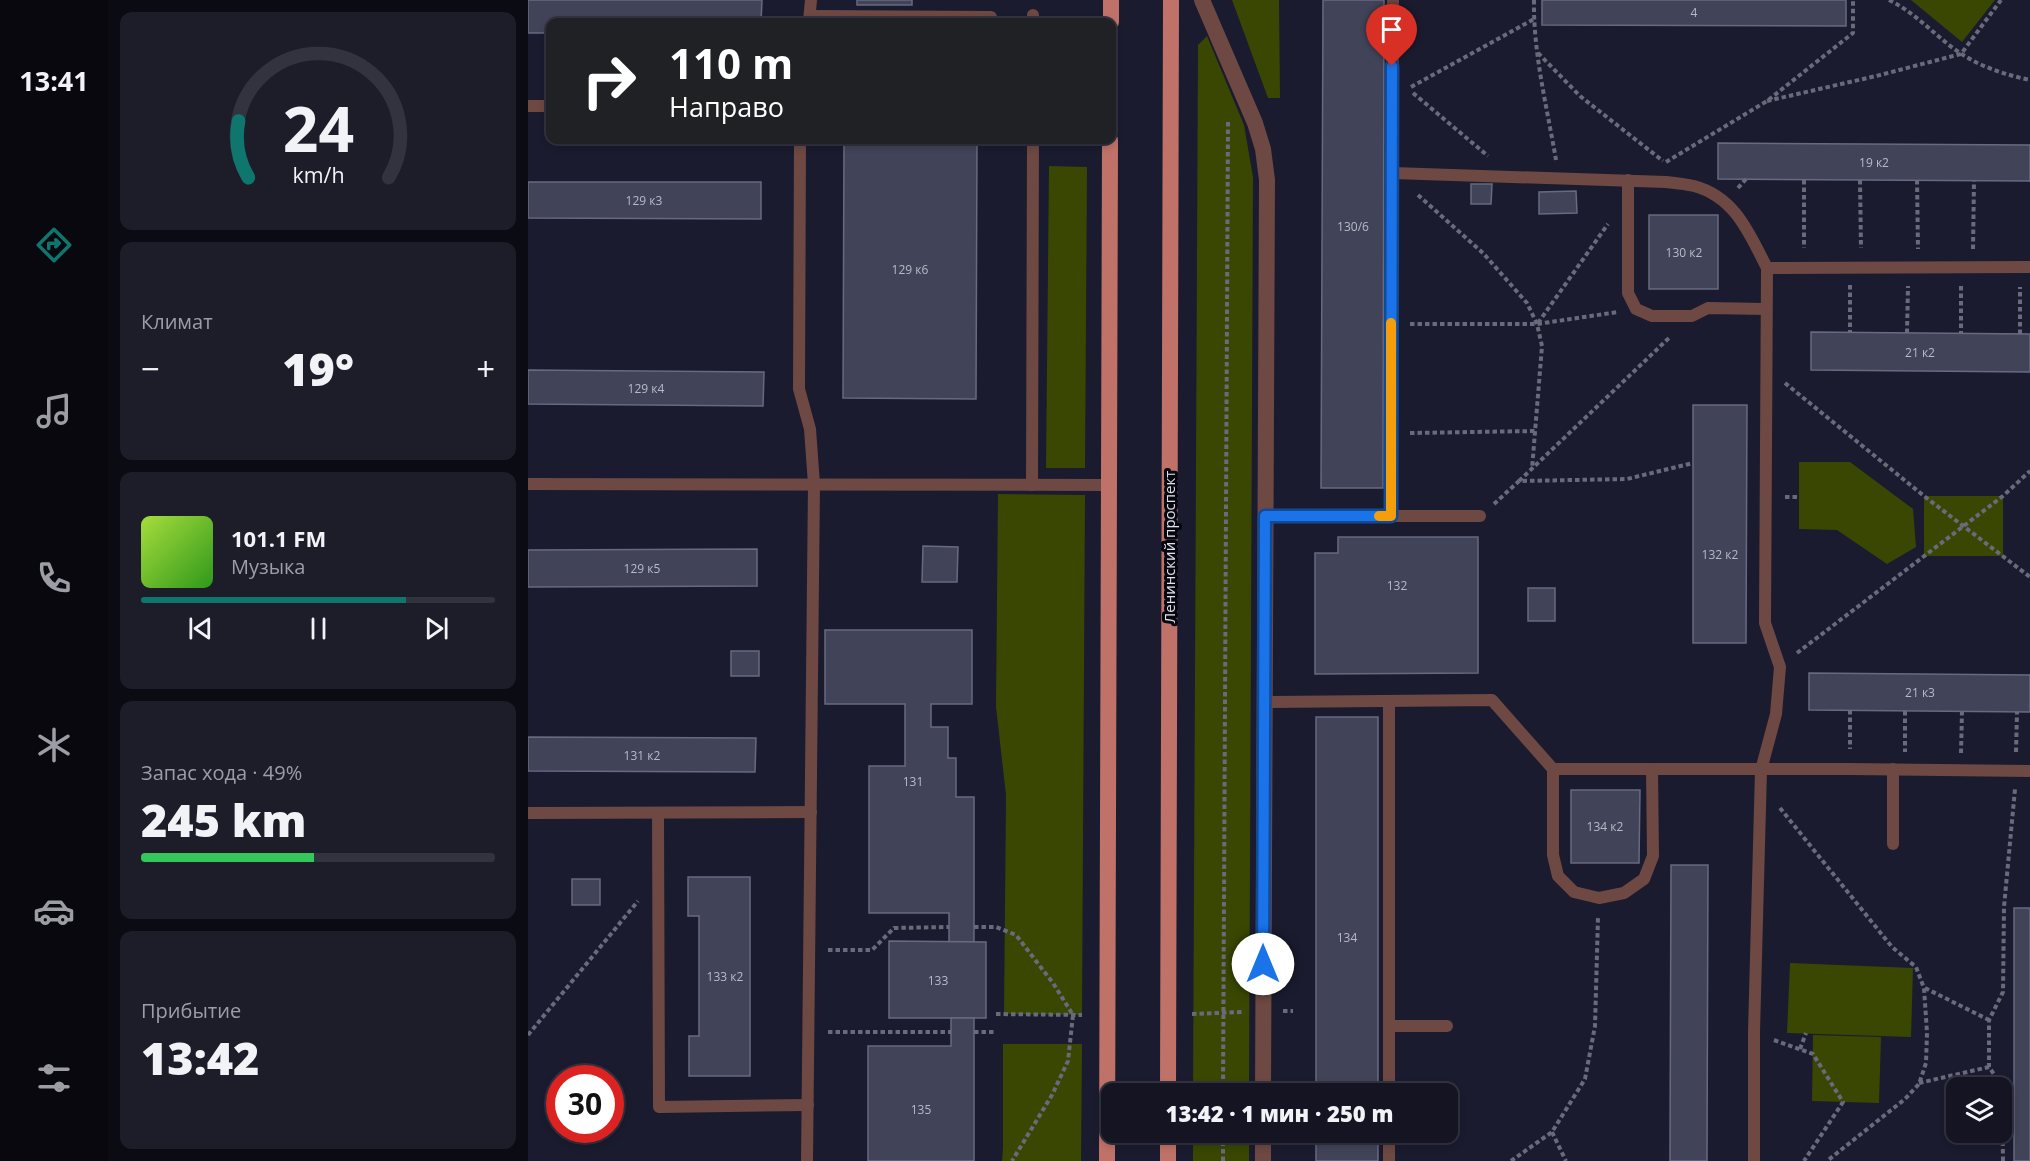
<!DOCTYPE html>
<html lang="ru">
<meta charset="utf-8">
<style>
body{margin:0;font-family:"Open Sans",sans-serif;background:#1d1d2a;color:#f1f3f6;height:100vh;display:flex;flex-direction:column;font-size:22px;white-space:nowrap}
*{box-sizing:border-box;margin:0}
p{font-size:20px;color:#9d9ea5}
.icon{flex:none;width:33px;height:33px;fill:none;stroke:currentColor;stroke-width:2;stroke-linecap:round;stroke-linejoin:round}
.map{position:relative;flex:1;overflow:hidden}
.panel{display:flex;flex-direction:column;gap:12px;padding:12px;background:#0b0b13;width:420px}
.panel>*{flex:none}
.top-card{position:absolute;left:18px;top:18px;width:570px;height:126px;border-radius:12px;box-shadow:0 3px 9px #0003,0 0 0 2px #333340;background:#202124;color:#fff;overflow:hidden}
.fabs{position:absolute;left:1418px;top:1077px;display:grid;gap:12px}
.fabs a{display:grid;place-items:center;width:66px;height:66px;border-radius:12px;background:#141422;box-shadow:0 3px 9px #0003,0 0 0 2px #333340;font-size:30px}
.speed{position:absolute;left:18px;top:1065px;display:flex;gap:12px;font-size:30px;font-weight:700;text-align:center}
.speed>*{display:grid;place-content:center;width:78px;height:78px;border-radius:50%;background:#141422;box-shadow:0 3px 9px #0003,0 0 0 2px #333340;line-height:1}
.speed .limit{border:9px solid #d22;background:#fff;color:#111}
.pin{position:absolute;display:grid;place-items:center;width:51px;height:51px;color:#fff;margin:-62px -26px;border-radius:50% 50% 50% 0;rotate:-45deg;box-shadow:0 0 6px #0007}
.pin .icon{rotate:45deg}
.me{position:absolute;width:66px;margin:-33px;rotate:0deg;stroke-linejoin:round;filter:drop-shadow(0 0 4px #0008)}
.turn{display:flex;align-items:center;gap:21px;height:126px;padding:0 24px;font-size:27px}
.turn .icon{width:78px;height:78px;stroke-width:2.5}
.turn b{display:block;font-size:42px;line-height:51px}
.big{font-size:45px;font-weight:800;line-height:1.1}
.panel .tile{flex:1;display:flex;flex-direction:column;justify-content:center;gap:9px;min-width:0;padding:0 21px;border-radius:12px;background:#1d1d2a}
.panel .dial{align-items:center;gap:0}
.dial svg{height:156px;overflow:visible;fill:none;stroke:#333340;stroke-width:7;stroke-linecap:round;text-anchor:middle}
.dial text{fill:#f1f3f6;stroke:none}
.song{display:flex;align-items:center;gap:18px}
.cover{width:72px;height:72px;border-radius:9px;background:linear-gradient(135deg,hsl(80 70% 55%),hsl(110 70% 35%))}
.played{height:6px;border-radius:3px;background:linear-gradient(90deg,#0f766e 75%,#333340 75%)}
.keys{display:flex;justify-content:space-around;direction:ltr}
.heat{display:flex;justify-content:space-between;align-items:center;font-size:33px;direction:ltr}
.charge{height:9px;border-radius:4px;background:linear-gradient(90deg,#34c759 49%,#333340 0)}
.trip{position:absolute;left:573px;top:1083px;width:357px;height:60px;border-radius:12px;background:#141422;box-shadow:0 3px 9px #0003,0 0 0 2px #333340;font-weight:800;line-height:60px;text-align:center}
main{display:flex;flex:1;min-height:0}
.dock{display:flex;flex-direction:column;width:108px;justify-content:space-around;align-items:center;background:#08080e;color:#9d9ea5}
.dock .icon{width:42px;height:42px}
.dock .selected{color:#0f766e}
.dock b{font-size:27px;color:#f1f3f6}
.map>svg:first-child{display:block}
.green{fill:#394703}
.building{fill:#414358;stroke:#676a81;stroke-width:1.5}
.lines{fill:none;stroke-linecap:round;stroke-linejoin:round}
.path{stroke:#696a7b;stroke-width:4;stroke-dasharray:4.5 3;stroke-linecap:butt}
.service{stroke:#6e4843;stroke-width:12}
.minor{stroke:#6e4843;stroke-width:16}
.primary{stroke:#c07268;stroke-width:16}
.route-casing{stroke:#114b97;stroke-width:15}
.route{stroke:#1a73e8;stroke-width:10}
.slow{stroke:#f59e0b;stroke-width:10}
.labels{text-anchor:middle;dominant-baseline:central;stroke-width:6;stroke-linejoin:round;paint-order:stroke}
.number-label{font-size:12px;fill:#b8bac8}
.street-label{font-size:15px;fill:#dfe1ee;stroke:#06070e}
</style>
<main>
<nav class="dock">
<b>13:41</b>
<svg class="icon selected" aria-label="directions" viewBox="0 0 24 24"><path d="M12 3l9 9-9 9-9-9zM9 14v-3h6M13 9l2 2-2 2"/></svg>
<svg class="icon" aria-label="music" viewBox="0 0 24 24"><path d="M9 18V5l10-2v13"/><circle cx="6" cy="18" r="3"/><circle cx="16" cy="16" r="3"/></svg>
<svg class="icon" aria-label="phone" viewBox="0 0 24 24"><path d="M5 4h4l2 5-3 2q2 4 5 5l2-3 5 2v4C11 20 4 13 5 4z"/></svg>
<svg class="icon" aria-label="climate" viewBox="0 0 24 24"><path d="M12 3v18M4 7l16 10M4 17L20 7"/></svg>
<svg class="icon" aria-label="car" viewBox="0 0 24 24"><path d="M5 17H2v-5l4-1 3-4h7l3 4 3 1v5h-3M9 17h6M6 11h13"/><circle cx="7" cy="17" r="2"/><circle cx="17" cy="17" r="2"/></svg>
<svg class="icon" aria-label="filters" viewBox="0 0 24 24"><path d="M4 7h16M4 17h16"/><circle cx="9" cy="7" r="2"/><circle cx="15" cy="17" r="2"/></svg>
</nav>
<section class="panel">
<div class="tile dial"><svg viewBox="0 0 100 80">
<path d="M14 69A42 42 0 1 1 86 69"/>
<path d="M14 69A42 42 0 0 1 9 40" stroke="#0f766e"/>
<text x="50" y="56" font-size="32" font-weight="700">24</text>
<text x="50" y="72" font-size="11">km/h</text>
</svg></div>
<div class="tile"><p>Климат</p>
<div class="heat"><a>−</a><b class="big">19°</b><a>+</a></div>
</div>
<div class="tile">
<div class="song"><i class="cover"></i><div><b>101.1 FM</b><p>Музыка</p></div></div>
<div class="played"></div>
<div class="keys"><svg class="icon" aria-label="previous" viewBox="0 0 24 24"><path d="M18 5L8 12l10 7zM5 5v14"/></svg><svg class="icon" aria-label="pause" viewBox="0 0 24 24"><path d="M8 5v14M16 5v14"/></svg><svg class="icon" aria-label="next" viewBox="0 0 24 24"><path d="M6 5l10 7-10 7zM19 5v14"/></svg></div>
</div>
<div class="tile"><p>Запас хода · 49%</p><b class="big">245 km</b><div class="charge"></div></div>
<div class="tile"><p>Прибытие</p><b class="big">13:42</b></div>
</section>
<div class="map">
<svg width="1502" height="1161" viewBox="0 0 1502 1161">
<rect width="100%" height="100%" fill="#1a1b2e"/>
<g class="green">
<path d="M704 0H751L752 98H740Z"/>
<path d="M1383 0H1467L1434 42Z"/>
<path d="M679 36 716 125 725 177 721 1094 665 1093 670 45Z"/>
<path d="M521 166 559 167 557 468H518Z"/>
<path d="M1271 462H1322L1385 509 1388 547 1359 564 1309 530 1271 529Z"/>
<path d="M470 494 557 495 554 1015 476 1014 478 795 468 707Z"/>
<rect x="1396" y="496" width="79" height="60"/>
<path d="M1262 963 1385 968 1383 1037 1259 1033Z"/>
<path d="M1285 1035 1353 1037 1351 1103 1284 1101Z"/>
<path d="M475 1044H554L553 1161H474L475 1148Z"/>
<rect x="665" y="1133" width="56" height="28"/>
</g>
<g class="building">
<path d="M0 0H234L233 22H22V33H0Z"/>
<rect x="329" y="0" width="55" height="5"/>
<path d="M795 0H856L855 488H793Z"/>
<path d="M1014 0H1318V26L1014 25Z"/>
<path d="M316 140H449L448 399 315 398Z"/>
<path d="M1190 143 1502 145V181L1190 179Z"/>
<path d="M0 182H233V219L0 218Z"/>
<path d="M943 184H964L963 204H943Z"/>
<path d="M1048 191 1049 213 1011 214V192Z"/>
<rect x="1121" y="215" width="69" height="74"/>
<path d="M1283 332 1502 334V372L1283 370Z"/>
<path d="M0 370 236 372 235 406 0 404Z"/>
<path d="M1165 405H1219L1218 643H1165Z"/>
<path d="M810 537H950V673L787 674V553H810Z"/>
<path d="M395 546 430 547 429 582H394Z"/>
<path d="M229 549V586L0 587V550Z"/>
<rect x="1000" y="588" width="27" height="33"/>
<path d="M297 630H444V704H403V727H420V758H428V797H446V942H421V913H341V766H377V704H297Z"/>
<rect x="203" y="651" width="28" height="25"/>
<path d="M1281 673 1502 675V712L1281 710Z"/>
<rect x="788" y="717" width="62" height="377"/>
<path d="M0 737 228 738 227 772 0 771Z"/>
<path d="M1043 790H1112L1111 863H1043Z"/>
<path d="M1143 865H1180L1179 1161H1142Z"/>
<path d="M160 877H222V1076H161V1036H171V916H160Z"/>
<rect x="44" y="879" width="28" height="26"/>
<rect x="1486" y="908" width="16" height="253"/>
<path d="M361 941 458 942V1018H361Z"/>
<path d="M423 1018H446V1161H340V1046H423Z"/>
<rect x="788" y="1132" width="62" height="29"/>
</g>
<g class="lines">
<g class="path">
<path d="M1006 0C1005 53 1019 107 1028 160"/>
<path d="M1361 0C1388 13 1407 36 1432 53 1453 67 1478 75 1502 80"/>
<path d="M1010 53 1052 96 1135 161"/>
<path d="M883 87 1006 19"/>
<path d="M885 93 960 156"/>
<path d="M1239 101 1348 76 1433 54 1473 0"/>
<path d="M1138 162 1239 101 1325 33V0"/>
<path d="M1276 180V248"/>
<path d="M1332 180 1333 248"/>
<path d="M1389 180 1390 249"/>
<path d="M1210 188 1218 179"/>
<path d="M890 195 955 253 999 303 1009 324 1014 346 1004 469"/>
<path d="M1445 249 1446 181"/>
<path d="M1322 285V333"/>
<path d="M1433 286V333"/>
<path d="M1010 323 1080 224"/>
<path d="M882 324H1009L1090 312"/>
<path d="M1379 333 1380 286"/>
<path d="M1492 334V287"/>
<path d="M1257 383 1396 496 1502 577"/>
<path d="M882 433 1007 431"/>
<path d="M991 481 1142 337"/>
<path d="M1257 497H1271"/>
<path d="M966 504 991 481 1099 479 1165 463"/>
<path d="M1269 653 1475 496 1502 471"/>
<path d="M1322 710V749"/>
<path d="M1377 711V752"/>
<path d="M1488 752 1489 712"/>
<path d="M1433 753 1434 711"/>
<path d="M1252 808 1364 947 1388 967 1396 988 1399 1033 1398 1063 1391 1084 1377 1099 1299 1161"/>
<path d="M446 927H468L488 935 525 983 545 1015 540 1061 524 1095 484 1161"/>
<path d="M300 950H344L366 928 421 927"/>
<path d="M1397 988 1461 1020"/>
<path d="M755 1011H765"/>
<path d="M468 1014 554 1015"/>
<path d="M664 1014 714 1012"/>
<path d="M300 1032H423"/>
<path d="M446 1032H468"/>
<path d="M0 1035 110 901"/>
<path d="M1246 1040 1285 1054 1315 1102 1276 1161"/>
<path d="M1272 1049 1278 1033"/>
<path d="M1391 1083 1461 1067"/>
<path d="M695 1094 700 120"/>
<path d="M1024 1132 1038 1161"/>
<path d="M695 1161V1132"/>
<path d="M983 1161 1024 1132 1057 1079 1067 1026 1070 917"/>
<path d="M1475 1161 1474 1086 1461 1067V1020L1475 992 1476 907 1487 789"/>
</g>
<g class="service">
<path d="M283 16 463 17"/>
<path d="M281 21 283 0"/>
<path d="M505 22V15"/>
<path d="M0 106H22"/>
<path d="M272 140 271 389 282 429 286 484 279 1161"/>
<path d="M865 173 1138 182C1147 183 1157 184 1166 186 1207 197 1221 233 1239 268L1237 623 1252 667 1248 714 1233 770 1226 1032V1161"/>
<path d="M1100 180V293L1108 309 1124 316H1164L1180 308 1238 309"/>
<path d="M1239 268 1502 267"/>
<path d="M0 484 581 485"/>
<path d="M504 485 505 140"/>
<path d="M737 516H863L865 0"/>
<path d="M863 516H952"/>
<path d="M861 701V1094"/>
<path d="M737 702 964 700 1025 769H1322L1502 771"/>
<path d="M1025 769V855L1030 876 1046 892 1071 898 1096 893 1116 879 1125 856 1124 769"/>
<path d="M1365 769V844"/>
<path d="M0 813 283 812"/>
<path d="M130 813 131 1107 280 1105"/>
<path d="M861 1026H919"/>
<path d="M861 1132V1161"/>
</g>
<g class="minor">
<path d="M674 0 727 123 735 149 739 180 735 1094"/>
<path d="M735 1161V1132"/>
</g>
<g class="primary">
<path d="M583 22V0"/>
<path d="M640 1094 643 0"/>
<path d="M579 1161 582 140"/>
<path d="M640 1161V1132"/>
</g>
</g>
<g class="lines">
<defs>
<path id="route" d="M735 964 737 516H863L864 66"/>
</defs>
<use href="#route" class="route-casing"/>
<use href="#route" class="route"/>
<path class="slow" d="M851 516H863V323"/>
</g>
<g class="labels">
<g class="number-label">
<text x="1166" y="12">4</text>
<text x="1346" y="162">19 к2</text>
<text x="116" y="200">129 к3</text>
<text x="825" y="226">130/6</text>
<text x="1156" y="252">130 к2</text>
<text x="382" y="269">129 к6</text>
<text x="1392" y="352">21 к2</text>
<text x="118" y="388">129 к4</text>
<text x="1192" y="554">132 к2</text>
<text x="114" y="568">129 к5</text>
<text x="869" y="585">132</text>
<text x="1392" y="692">21 к3</text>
<text x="114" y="755">131 к2</text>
<text x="385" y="781">131</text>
<text x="1077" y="826">134 к2</text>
<text x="819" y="937">134</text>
<text x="197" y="976">133 к2</text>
<text x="410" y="980">133</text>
<text x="393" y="1109">135</text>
</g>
<g class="street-label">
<text transform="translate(641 547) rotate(-90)">Ленинский проспект</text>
</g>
</g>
</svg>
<div class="fabs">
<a><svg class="icon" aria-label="layers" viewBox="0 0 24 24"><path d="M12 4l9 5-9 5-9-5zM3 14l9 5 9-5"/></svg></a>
</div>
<div class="speed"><div class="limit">30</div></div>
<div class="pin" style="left:864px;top:66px;background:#d93025"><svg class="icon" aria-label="arrive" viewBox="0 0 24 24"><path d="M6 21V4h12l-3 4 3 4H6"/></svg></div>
<svg class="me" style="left:735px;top:964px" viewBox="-20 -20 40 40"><circle r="19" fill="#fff"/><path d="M0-13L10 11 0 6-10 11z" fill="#1a73e8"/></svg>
<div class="trip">13:42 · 1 мин · 250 m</div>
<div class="top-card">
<div class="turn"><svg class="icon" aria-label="right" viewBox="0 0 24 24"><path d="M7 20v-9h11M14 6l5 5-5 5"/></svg><div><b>110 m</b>Направо</div></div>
</div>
</div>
</main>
